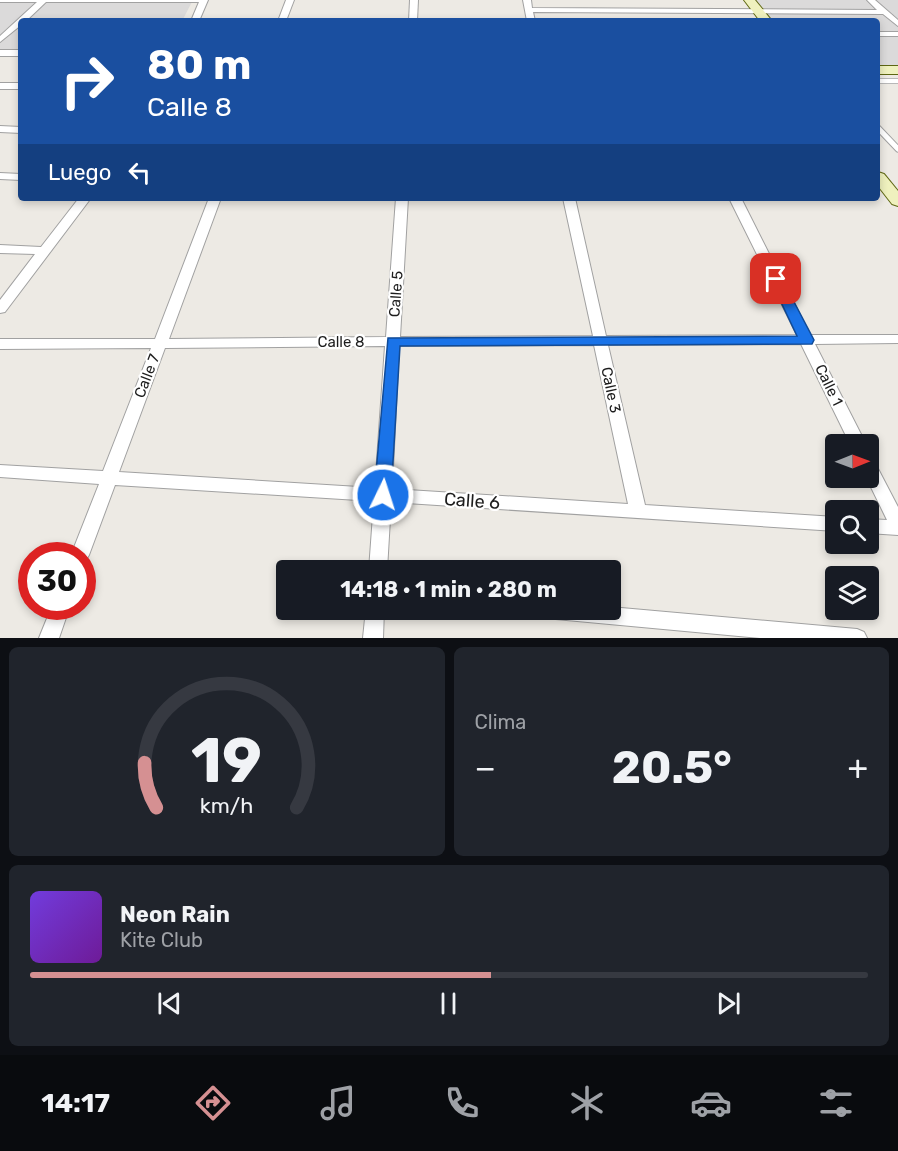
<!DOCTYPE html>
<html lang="es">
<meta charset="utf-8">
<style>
body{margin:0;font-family:Rubik,sans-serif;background:#20242c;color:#f1f3f6;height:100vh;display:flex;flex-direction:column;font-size:22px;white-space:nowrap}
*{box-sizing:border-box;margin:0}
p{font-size:20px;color:#9ea1a6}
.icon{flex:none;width:33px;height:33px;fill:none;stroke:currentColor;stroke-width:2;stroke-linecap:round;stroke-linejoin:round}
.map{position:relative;height:638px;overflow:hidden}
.panel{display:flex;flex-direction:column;gap:9px;padding:9px;background:#0d0f14;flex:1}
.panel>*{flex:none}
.guide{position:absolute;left:18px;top:18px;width:862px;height:183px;border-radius:6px;box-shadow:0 3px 9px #0003;background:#1a4fa0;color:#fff;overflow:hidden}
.needle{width:39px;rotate:89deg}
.buttons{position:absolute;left:825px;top:434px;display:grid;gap:12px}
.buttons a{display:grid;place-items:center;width:54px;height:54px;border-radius:6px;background:#171b24;box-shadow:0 3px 9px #0003;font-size:30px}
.speed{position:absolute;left:18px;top:542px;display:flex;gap:12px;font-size:30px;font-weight:700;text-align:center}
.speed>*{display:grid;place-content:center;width:78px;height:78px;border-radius:50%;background:#171b24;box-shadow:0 3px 9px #0003;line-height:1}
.speed .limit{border:9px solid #d22;background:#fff;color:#111}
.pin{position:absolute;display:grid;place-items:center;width:51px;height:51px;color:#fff;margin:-26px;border-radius:12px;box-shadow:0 3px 9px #0006}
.me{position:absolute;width:66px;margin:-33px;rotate:4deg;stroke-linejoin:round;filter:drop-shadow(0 0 4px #0008)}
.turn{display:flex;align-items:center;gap:21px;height:126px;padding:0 30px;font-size:27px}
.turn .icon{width:78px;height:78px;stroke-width:2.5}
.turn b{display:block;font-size:42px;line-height:51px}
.then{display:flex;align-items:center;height:57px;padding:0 30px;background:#0003;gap:12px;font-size:22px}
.big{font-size:45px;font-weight:700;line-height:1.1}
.panel .card{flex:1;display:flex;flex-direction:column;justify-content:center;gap:9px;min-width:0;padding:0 21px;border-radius:9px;background:#20242c}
.panel .dial{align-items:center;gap:0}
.dial svg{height:156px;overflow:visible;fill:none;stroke:#363941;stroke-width:7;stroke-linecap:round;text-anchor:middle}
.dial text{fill:#f1f3f6;stroke:none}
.song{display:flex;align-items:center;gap:18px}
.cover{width:72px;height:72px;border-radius:9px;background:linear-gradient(135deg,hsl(260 70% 55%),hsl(280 70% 35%))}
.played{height:6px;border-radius:3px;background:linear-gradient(90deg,#d59092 55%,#363941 55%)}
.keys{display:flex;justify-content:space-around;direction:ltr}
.heat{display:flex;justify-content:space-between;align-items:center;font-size:33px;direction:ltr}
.panel .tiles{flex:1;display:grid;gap:9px;grid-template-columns:1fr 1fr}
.card:last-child{grid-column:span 2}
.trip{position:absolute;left:276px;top:560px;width:345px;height:60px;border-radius:6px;background:#171b24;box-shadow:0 3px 9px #0003;font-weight:700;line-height:60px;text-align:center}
.dock{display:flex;height:96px;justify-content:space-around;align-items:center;background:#090b0e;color:#9ea1a6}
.dock .icon{width:42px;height:42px}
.dock .selected{color:#d59092}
.dock b{font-size:27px;color:#f1f3f6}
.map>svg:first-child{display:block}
.residential{fill:#dbdada}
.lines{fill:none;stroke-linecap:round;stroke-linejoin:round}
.lane-far1-casing{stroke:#a1a1a1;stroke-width:6}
.lane-casing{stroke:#a1a1a1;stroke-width:7}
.street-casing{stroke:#a1a1a1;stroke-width:2}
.secondary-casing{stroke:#5e6712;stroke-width:2}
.lane-far1{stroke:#fff;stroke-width:4.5}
.lane{stroke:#fff;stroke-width:5}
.street{fill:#fff;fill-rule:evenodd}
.secondary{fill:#eff1be;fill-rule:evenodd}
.route{fill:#1a73e8;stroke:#114b97;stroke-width:1.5}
.labels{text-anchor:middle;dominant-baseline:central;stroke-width:4.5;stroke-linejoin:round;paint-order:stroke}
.street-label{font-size:15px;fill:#1d1d1d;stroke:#fff}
.near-street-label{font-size:18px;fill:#1d1d1d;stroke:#fff}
</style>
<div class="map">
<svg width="898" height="638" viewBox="0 0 898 638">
<rect width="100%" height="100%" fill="#edeae4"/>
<g class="residential">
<path d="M0 0H193L182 21H21V55H0Z"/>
<path d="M750 0H898V73H878V21H768Z"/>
</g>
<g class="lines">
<defs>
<path id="lane-far1" d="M878 81H898"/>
<path id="lane" d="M878 128 898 149"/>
<g id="street">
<path d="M0 0H208L199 21H191L199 2H46L26 21H21V25L0 42V36L37 2H0Z"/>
<path d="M286 0H294L286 21H278Z"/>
<path d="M410 0H418L417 21H409Z"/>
<path d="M523 0H531L532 8 877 10 867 0H875L898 20V26L883 14 533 12 535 21H527Z"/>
<rect x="878" y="32" width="20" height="4"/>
<rect x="0" y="50" width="21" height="6"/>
<rect x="0" y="83" width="21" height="6"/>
<path d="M0 126 21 127V133L0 132Z"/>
<path d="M0 173 21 174V180L0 179Z"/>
<path d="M79 198H91L5 312 0 313V300L35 254 0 253V245L41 247Z"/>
<path d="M209 198H221L169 339 386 337 396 198H408L400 337 593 336 563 198H575L606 336 797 335 729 198H741L810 335H898V343L815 344 866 444H850L801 344 608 345 645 505 836 517V531L391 502 387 570H369L374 501 115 485 89 555 86 560 82 562V555H71L99 484 0 477V465L103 471 151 348 0 349V339H155ZM594 345 628 504 392 489 399 346ZM385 346 375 488 119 472 165 348Z"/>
<path d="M868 459 874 461 898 507V535L868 533V519L887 520 866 477H868Z"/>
<path d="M52 606H70L59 638H39Z"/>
<path d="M610 607 857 629 864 632 867 638H760L534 617 527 615 525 609Z"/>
<path d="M366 609H384L383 638H363Z"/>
</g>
<g id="secondary">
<path d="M744 0H755L772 21H760Z"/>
<rect x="878" y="66" width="20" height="8"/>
<path d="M878 172 884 174 898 191V206L892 204 878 186Z"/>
</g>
</defs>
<use href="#lane-far1" class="lane-far1-casing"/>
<use href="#lane" class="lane-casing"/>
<use href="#street" class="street-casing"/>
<use href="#secondary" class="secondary-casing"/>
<use href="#lane-far1" class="lane-far1"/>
<use href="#lane" class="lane"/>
<use href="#street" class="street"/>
<use href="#secondary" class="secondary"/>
</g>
<path class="route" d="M776 276 782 279 814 340 812 344 400 346 391 495 389 500H377L374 495 388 338 797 336 770 279Z"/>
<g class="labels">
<g class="street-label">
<text transform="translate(396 294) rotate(-86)">Calle 5</text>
<text x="341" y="342">Calle 8</text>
<text transform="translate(147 376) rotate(-69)">Calle 7</text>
<text transform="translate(829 385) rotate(64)">Calle 1</text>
<text transform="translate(611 390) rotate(78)">Calle 3</text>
</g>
<g class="near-street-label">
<text transform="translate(472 501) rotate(4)">Calle 6</text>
</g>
</g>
</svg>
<div class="buttons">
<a><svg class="needle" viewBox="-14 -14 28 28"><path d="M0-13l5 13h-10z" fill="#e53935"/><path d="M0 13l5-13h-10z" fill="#9ea1a6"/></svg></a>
<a><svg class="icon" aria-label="search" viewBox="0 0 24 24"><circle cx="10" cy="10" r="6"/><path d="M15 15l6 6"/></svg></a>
<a><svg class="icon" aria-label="layers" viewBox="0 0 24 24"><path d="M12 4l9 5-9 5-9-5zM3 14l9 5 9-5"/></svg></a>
</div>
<div class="speed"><div class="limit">30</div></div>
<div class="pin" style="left:776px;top:279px;background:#d93025"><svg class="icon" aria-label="arrive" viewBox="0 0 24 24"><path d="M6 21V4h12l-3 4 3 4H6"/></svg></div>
<svg class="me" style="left:383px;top:495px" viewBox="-20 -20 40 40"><circle r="17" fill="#1a73e8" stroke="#fff" stroke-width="3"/><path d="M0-11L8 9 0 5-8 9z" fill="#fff"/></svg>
<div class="trip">14:18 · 1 min · 280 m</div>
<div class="guide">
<div class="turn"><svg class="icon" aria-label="right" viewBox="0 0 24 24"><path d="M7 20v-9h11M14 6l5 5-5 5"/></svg><div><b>80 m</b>Calle 8</div></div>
<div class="then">Luego<svg class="icon" aria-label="left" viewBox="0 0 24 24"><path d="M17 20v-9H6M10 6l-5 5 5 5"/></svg></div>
</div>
</div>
<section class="panel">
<div class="tiles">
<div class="card dial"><svg viewBox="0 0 100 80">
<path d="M14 69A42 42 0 1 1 86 69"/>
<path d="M14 69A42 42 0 0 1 8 46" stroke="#d59092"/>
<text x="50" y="56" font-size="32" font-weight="700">19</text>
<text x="50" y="72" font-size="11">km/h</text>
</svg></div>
<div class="card"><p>Clima</p>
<div class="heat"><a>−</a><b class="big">20.5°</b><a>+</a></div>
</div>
<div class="card">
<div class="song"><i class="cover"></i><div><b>Neon Rain</b><p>Kite Club</p></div></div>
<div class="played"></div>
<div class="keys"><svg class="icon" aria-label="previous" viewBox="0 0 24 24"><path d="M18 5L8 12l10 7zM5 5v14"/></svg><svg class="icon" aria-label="pause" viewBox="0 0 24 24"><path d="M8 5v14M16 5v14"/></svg><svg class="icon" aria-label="next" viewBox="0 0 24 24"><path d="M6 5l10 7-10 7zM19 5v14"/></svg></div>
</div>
</div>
</section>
<nav class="dock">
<b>14:17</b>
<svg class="icon selected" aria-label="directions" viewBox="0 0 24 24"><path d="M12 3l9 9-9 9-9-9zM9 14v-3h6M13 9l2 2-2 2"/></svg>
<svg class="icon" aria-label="music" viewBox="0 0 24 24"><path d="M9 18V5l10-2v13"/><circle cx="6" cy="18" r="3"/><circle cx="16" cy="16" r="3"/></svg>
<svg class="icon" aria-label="phone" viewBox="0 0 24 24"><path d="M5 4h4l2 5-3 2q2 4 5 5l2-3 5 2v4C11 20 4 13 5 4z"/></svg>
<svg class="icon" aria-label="climate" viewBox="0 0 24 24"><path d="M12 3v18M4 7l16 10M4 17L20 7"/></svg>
<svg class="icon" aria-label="car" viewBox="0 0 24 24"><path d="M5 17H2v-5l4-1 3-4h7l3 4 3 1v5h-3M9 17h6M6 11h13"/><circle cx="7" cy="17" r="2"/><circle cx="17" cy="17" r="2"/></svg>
<svg class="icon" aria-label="filters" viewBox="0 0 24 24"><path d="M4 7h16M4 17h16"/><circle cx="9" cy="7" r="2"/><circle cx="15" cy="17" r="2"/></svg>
</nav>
